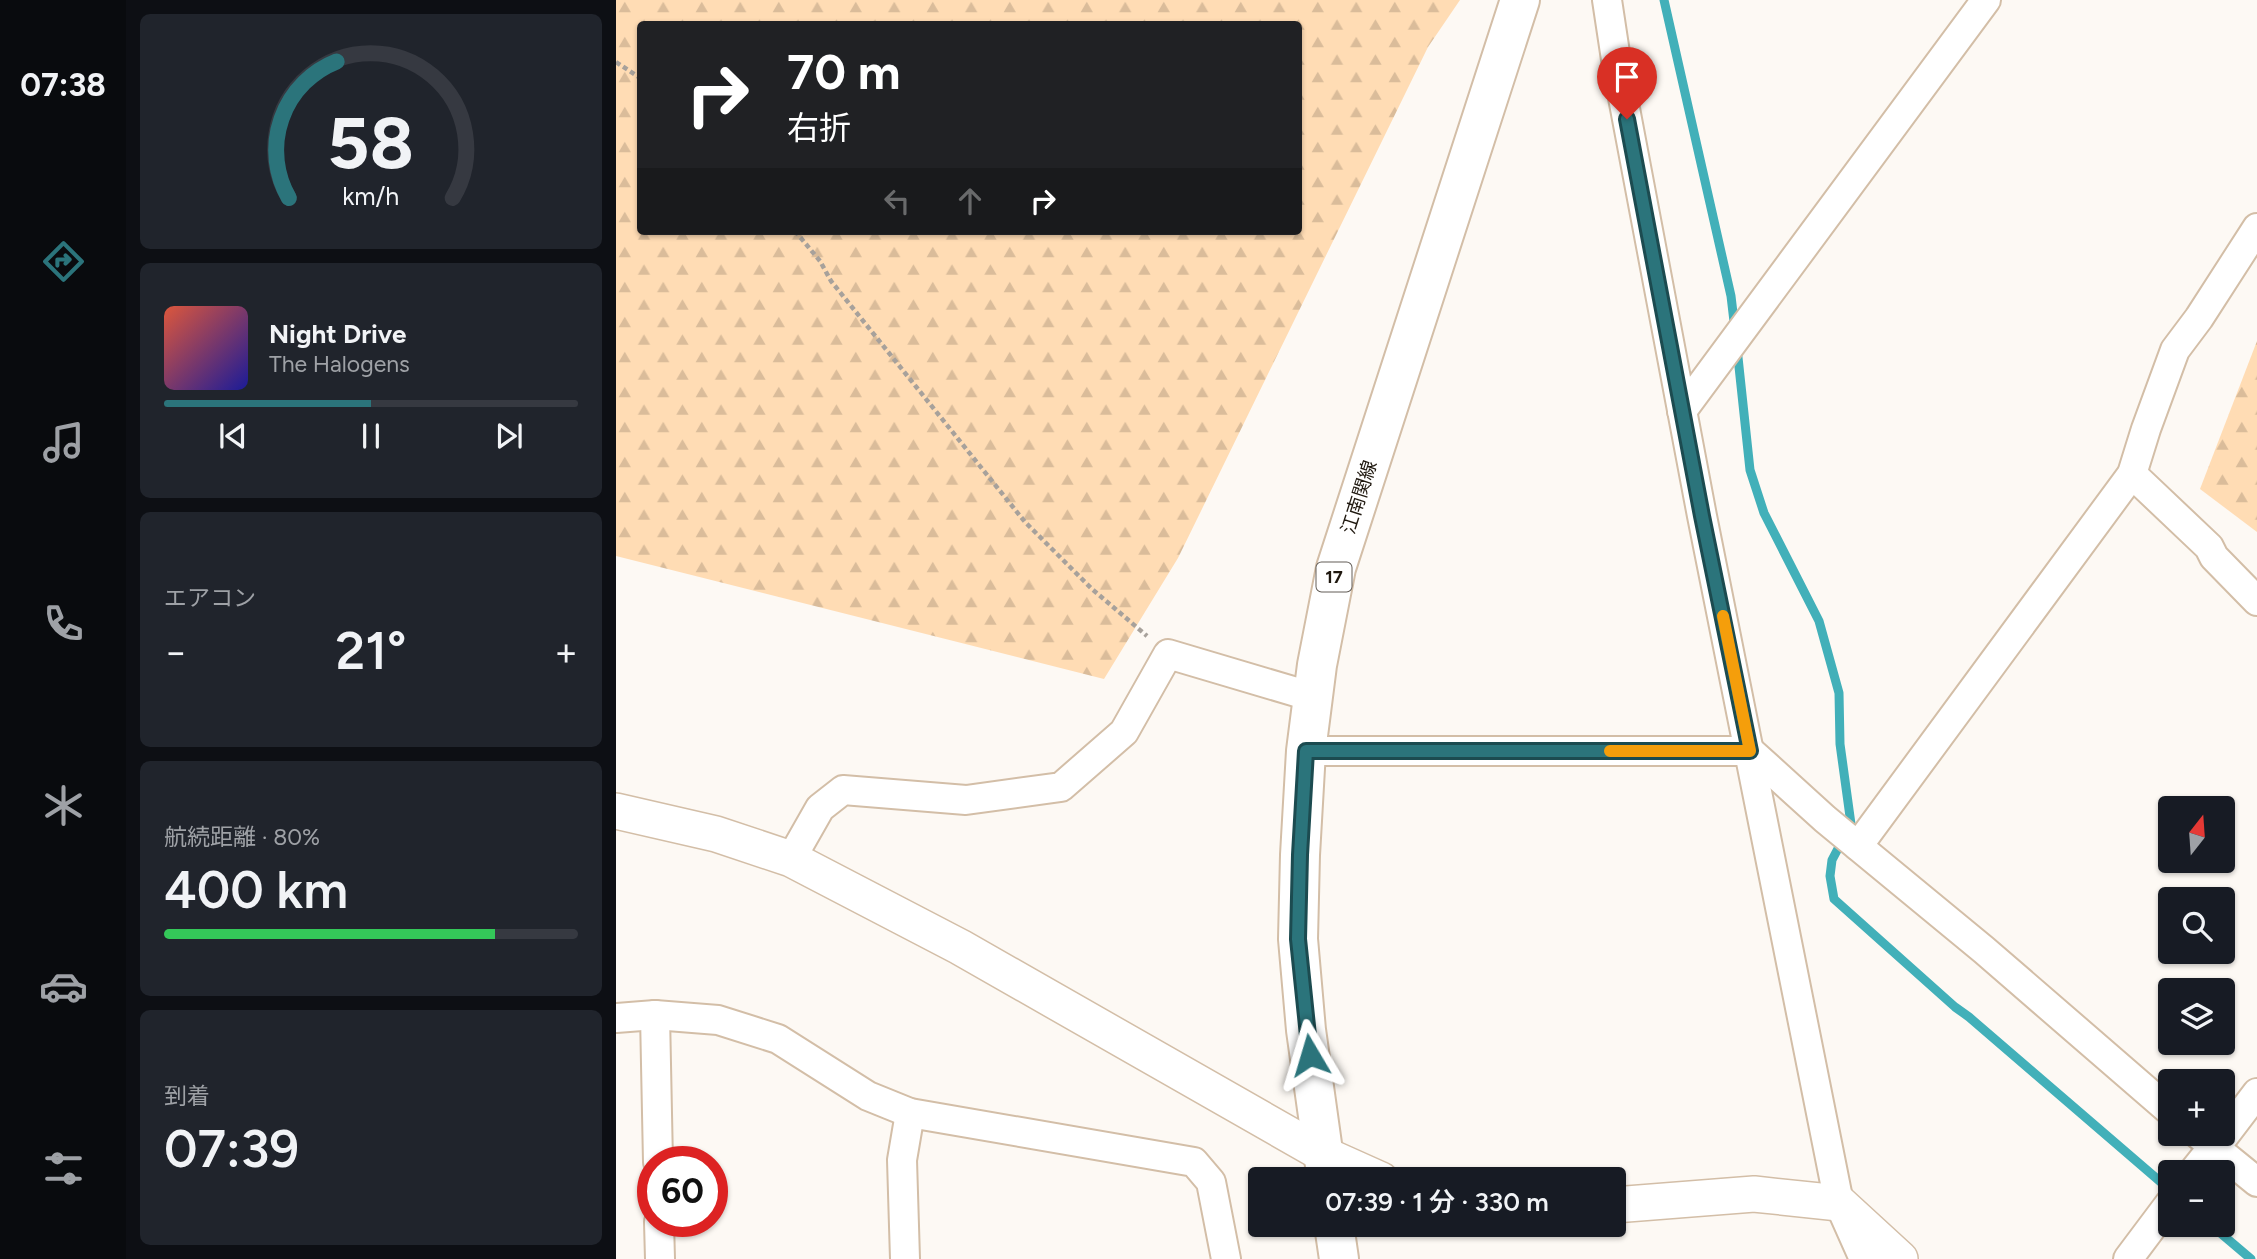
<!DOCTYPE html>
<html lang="ja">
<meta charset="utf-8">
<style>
body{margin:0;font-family:Figtree,"Noto Sans JP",sans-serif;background:#20242c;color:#f1f3f6;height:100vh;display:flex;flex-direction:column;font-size:26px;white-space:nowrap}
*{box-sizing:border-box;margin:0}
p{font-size:23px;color:#9ea1a6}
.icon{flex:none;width:38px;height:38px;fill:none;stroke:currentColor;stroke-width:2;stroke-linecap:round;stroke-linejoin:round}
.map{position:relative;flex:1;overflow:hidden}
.panel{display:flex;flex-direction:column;gap:14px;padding:14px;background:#0d0f14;width:490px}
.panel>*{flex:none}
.guide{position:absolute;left:21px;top:21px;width:665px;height:214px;border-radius:7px;box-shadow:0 2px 5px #0004;background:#202124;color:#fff;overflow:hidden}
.needle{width:46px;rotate:17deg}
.fabs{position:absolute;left:1542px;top:796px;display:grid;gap:14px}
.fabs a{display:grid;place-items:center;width:77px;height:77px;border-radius:7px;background:#171b24;box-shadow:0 2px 5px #0004;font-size:35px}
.speed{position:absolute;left:21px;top:1146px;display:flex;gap:14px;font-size:35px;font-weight:700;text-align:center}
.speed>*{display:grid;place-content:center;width:91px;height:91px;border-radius:50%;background:#171b24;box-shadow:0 2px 5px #0004;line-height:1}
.speed .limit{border:10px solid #d22;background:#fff;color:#111}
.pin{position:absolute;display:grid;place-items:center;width:60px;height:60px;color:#fff;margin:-72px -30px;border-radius:50% 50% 50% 0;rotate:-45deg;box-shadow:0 0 7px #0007}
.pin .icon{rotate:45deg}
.me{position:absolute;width:77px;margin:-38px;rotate:353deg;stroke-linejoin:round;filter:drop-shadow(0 0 5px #0008)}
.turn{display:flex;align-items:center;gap:24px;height:147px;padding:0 35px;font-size:32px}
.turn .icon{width:91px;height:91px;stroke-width:2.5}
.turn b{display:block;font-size:49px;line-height:60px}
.lanes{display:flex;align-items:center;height:66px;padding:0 35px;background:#0003;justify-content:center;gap:35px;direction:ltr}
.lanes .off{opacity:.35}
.big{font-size:52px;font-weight:600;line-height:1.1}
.panel .widget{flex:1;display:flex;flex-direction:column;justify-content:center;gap:10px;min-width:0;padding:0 24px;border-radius:10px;background:#20242c}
.panel .dial{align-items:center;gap:0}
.dial svg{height:182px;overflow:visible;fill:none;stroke:#363941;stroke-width:7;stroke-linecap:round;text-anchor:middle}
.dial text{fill:#f1f3f6;stroke:none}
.song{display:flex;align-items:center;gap:21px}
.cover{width:84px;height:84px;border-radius:10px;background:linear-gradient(135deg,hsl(10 70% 55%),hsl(240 70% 35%))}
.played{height:7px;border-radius:4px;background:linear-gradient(90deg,#2b747b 50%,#363941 50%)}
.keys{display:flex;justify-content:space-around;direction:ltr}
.heat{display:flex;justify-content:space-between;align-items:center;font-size:38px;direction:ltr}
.charge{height:10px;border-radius:5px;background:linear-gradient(90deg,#34c759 80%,#363941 0)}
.trip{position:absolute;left:632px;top:1167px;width:378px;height:70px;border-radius:7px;background:#171b24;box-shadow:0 2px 5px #0004;font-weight:600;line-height:70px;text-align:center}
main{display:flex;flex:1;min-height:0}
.tab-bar{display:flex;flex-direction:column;width:126px;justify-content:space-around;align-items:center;background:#090b0e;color:#9ea1a6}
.tab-bar .icon{width:49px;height:49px}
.tab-bar .on{color:#2b747b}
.tab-bar b{font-size:32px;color:#f1f3f6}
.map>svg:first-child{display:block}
.forest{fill:url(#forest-firs);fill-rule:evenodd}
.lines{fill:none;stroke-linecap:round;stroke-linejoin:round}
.stream{stroke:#42b0b9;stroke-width:9}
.minor-casing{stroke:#d3bea7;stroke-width:32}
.tertiary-casing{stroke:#d3bea7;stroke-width:38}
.primary-casing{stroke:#d3bea7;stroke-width:42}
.path{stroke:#a7a19b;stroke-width:4.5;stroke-dasharray:5 3.5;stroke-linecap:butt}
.minor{stroke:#fff;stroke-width:28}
.tertiary{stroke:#fff;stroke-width:35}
.primary{stroke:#fff;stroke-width:38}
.route-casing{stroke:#1c4b50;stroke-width:18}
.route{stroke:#2b747b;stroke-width:12}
.slow{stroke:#f59e0b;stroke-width:12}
.labels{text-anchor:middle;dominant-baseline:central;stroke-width:7;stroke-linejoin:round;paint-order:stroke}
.shield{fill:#fff;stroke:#625d57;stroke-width:2}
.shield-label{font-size:18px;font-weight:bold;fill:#1f180f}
.street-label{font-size:19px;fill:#1f180f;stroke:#fff}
</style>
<main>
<nav class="tab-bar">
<b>07:38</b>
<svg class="icon on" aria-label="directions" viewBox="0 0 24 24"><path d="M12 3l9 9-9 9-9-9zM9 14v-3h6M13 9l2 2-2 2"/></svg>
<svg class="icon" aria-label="music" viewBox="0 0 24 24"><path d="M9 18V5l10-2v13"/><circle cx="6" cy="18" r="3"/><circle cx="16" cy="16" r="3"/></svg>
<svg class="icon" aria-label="phone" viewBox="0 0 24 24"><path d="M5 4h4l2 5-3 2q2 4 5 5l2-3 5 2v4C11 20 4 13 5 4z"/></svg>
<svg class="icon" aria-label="climate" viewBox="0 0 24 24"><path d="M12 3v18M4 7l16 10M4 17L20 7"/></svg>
<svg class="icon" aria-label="car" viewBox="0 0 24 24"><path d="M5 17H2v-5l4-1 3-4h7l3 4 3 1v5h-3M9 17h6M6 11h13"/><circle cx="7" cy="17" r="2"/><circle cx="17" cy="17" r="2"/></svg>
<svg class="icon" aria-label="filters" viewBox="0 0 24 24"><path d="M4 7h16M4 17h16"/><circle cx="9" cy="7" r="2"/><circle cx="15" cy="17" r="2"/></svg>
</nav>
<section class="panel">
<div class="widget dial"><svg viewBox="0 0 100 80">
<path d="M14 69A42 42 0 1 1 86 69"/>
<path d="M14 69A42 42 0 0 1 35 9" stroke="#2b747b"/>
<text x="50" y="56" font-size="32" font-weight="700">58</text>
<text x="50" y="72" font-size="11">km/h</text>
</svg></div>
<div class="widget">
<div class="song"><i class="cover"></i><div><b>Night Drive</b><p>The Halogens</p></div></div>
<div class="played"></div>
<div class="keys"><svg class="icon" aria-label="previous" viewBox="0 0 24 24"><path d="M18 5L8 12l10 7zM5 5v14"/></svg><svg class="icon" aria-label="pause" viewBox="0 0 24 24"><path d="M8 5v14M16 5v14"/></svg><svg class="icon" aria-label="next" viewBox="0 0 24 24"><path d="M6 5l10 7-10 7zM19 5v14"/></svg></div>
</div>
<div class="widget"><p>エアコン</p>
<div class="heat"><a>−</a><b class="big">21°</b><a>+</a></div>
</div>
<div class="widget"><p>航続距離 · 80%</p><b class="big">400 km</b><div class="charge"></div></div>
<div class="widget"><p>到着</p><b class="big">07:39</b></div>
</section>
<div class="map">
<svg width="1641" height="1259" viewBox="0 0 1641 1259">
<defs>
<pattern id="forest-firs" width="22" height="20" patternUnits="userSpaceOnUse" patternTransform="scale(1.75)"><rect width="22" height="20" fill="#ffdcb4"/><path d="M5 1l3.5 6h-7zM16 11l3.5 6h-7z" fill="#dabc9a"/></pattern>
</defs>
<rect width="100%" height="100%" fill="#fdf9f4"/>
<g class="forest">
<path d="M0 0H844L812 47 562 558 488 679 0 556ZM24 24H682V231H24Z"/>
<path d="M1641 341V532L1584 489Z"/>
</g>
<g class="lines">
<g class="stream">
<path d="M1048 0 1115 296 1119 330"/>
<path d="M1121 348 1134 470 1148 513 1203 621 1223 693 1224 744 1235 824 1216 860 1214 876 1218 899 1339 1007 1353 1017 1554 1190"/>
<path d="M1595 1225 1635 1259"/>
</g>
<defs>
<g id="minor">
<path d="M991 0 1001 66 1086 516 1223 1203 1248 1259"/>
<path d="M1066 411 1370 0"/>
<path d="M1516 474 1593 547 1598 557 1641 601"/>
<path d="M690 751H1134L1209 819 1368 950 1554 1111"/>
<path d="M1242 846 1516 474 1530 429 1559 350 1583 318 1641 228"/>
<path d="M175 859 204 808 227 790 350 800 445 787 508 732 552 654 697 697"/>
<path d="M39 1015 42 1162"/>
<path d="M0 1018 39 1015 102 1020 162 1039 252 1096 294 1113 578 1162 595 1182 610 1259"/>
<path d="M1582 1134 1641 1182"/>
<path d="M1599 1148 1641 1093"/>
<path d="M1577 1172 1597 1147"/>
<path d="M43 1222 44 1259"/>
<path d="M289 1259 286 1160 294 1113"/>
<path d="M1512 1259 1554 1203"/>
</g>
<g id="tertiary">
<path d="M0 811 100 834 175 859 344 947 707 1154 765 1180"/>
<path d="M998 1205 1138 1194 1223 1203 1284 1259"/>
</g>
<g id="primary">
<path d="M711 1180 690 1030 682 939 684 855 690 751 701 665 720 568 904 0"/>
<path d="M718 1225 723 1259"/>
</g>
</defs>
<use href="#minor" class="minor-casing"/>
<use href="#tertiary" class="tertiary-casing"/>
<use href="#primary" class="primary-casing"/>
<g class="path">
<path d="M0 62 24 78"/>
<path d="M179 231 204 261 215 281 409 522 476 589 531 636"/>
</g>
<use href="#minor" class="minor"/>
<use href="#tertiary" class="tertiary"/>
<use href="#primary" class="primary"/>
</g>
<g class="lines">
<defs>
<path id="route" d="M694 1055 682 939 684 855 690 751H1134L1086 516 1011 119"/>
</defs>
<use href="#route" class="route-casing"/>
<use href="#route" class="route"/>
<path class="slow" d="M994 751H1134L1107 616"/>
</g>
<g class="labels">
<rect class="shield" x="700.5" y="562.5" width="35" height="29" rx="5"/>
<g class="shield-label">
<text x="718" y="577">17</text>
</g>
<g class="street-label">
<text transform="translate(743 497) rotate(-72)">江南関線</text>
</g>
</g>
</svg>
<div class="fabs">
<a><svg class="needle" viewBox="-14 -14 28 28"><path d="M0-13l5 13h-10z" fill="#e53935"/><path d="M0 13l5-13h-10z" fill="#9ea1a6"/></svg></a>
<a><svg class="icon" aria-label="search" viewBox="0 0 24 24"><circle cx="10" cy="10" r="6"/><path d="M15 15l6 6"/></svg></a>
<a><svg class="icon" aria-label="layers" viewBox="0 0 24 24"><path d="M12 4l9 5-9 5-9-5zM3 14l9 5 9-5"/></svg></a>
<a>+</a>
<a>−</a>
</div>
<div class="speed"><div class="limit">60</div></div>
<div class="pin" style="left:1011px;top:119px;background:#d93025"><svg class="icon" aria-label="arrive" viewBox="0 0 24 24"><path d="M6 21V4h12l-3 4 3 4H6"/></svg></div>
<svg class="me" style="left:694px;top:1055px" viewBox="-20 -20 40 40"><path d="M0-17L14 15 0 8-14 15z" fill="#2b747b" stroke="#fff" stroke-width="4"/></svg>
<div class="trip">07:39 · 1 分 · 330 m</div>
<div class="guide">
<div class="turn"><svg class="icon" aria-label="right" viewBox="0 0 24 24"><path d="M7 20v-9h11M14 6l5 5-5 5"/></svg><div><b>70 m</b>右折</div></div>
<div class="lanes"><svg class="icon off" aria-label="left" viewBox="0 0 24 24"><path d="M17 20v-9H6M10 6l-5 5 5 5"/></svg><svg class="icon off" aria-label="ahead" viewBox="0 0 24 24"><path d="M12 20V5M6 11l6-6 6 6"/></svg><svg class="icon" aria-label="right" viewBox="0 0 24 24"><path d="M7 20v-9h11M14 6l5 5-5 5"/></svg></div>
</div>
</div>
</main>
